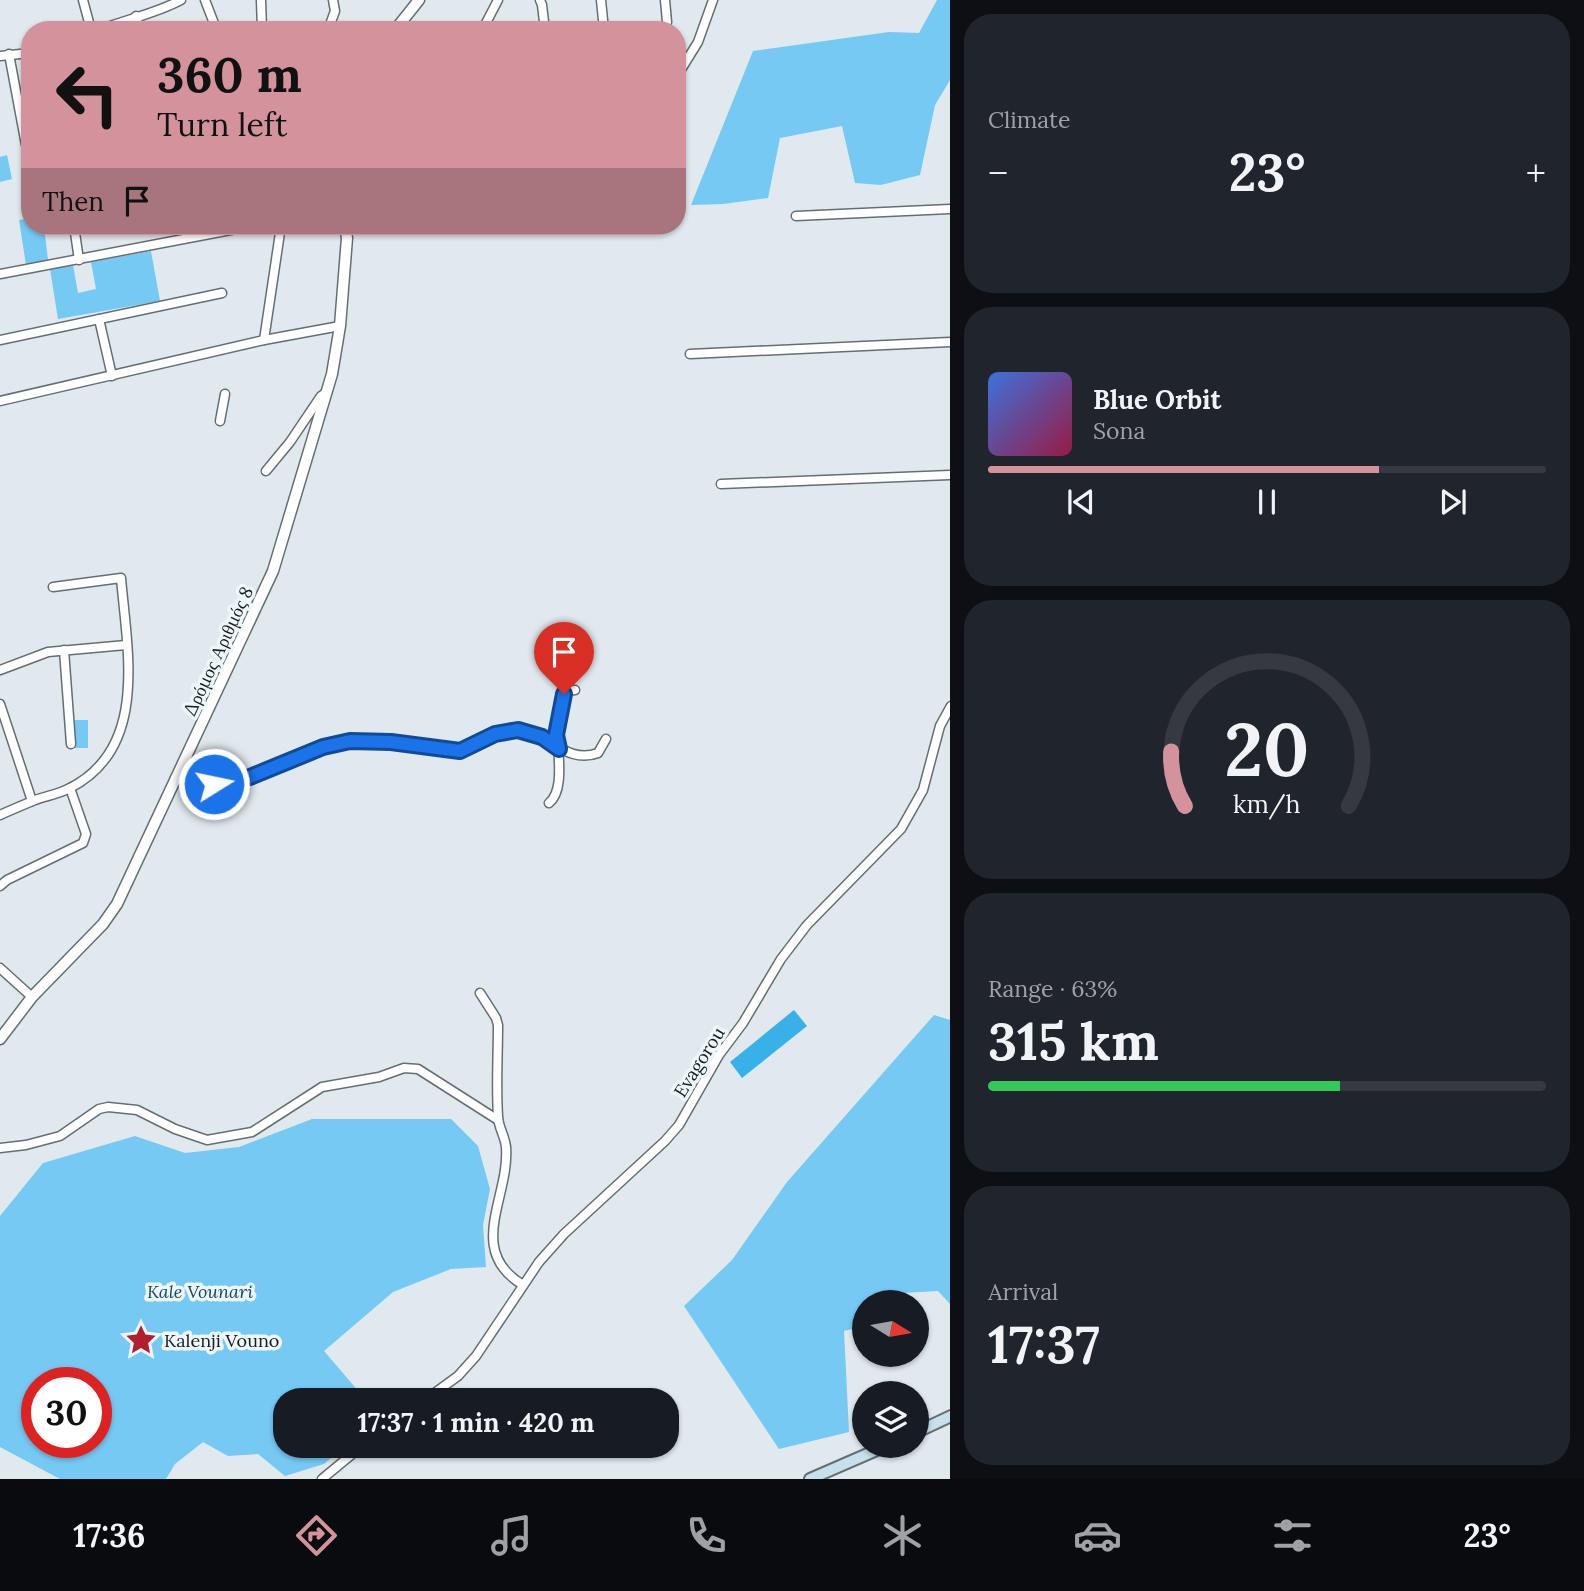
<!DOCTYPE html>
<meta charset="utf-8">
<style>
body{margin:0;font-family:Lora,serif;background:#20242c;color:#f1f3f6;height:100vh;display:flex;flex-direction:column;font-size:26px;white-space:nowrap}
*{box-sizing:border-box;margin:0}
p{font-size:23px;color:#9ea1a6}
.icon{flex:none;width:38px;height:38px;fill:none;stroke:currentColor;stroke-width:2;stroke-linecap:round;stroke-linejoin:round}
.map{position:relative;flex:1;overflow:hidden}
.side{display:flex;flex-direction:column;gap:14px;padding:14px;background:#0d0f14;width:634px}
.side>*{flex:none}
.guide{position:absolute;left:21px;top:21px;width:665px;height:214px;border-radius:28px;box-shadow:0 2px 5px #0004;background:#d4939c;color:#111;overflow:hidden}
.needle{width:46px;rotate:101deg}
.fabs{position:absolute;left:852px;top:1290px;display:grid;gap:14px}
.fabs a{display:grid;place-items:center;width:77px;height:77px;border-radius:50%;background:#171b24;box-shadow:0 2px 5px #0004;font-size:35px}
.speed{position:absolute;left:21px;top:1367px;display:flex;gap:14px;font-size:35px;font-weight:700;text-align:center}
.speed>*{display:grid;place-content:center;width:91px;height:91px;border-radius:50%;background:#171b24;box-shadow:0 2px 5px #0004;line-height:1}
.speed .limit{border:10px solid #d22;background:#fff;color:#111}
.pin{position:absolute;display:grid;place-items:center;width:60px;height:60px;color:#fff;margin:-72px -30px;border-radius:50% 50% 50% 0;rotate:-45deg;box-shadow:0 0 7px #0007}
.pin .icon{rotate:45deg}
.me{position:absolute;width:77px;margin:-38px;rotate:80deg;stroke-linejoin:round;filter:drop-shadow(0 0 5px #0008)}
.turn{display:flex;align-items:center;gap:24px;height:147px;padding:0 21px;font-size:32px}
.turn .icon{width:91px;height:91px;stroke-width:2.5}
.turn b{display:block;font-size:49px;line-height:60px}
.then{display:flex;align-items:center;height:66px;padding:0 21px;background:#0003;gap:14px;font-size:26px}
.big{font-size:52px;font-weight:700;line-height:1.1}
.side .widget{flex:1;display:flex;flex-direction:column;justify-content:center;gap:10px;min-width:0;padding:0 24px;border-radius:28px;background:#20242c}
.side .dial{align-items:center;gap:0}
.dial svg{height:182px;overflow:visible;fill:none;stroke:#363941;stroke-width:7;stroke-linecap:round;text-anchor:middle}
.dial text{fill:#f1f3f6;stroke:none}
.song{display:flex;align-items:center;gap:21px}
.cover{width:84px;height:84px;border-radius:10px;background:linear-gradient(135deg,hsl(220 70% 55%),hsl(340 70% 35%))}
.played{height:7px;border-radius:4px;background:linear-gradient(90deg,#d4939c 70%,#363941 70%)}
.keys{display:flex;justify-content:space-around;direction:ltr}
.heat{display:flex;justify-content:space-between;align-items:center;font-size:38px;direction:ltr}
.charge{height:10px;border-radius:5px;background:linear-gradient(90deg,#34c759 63%,#363941 0)}
.trip{position:absolute;left:273px;top:1388px;width:406px;height:70px;border-radius:28px;background:#171b24;box-shadow:0 2px 5px #0004;font-weight:700;line-height:70px;text-align:center}
.menu{display:flex;height:112px;justify-content:space-around;align-items:center;background:#090b0e;color:#9ea1a6}
.menu .icon{width:49px;height:49px}
.menu .selected{color:#d4939c}
.menu b{font-size:32px;color:#f1f3f6}
main{display:flex;flex:1;min-height:0}
.map>svg:first-child{display:block}
.green{fill:#75c9f3;fill-rule:evenodd}
.water{fill:#37b1e7}
.lines{fill:none;stroke-linecap:round;stroke-linejoin:round}
.minor-casing{stroke:#656e73;stroke-width:11}
.tertiary-casing{stroke:#656e73;stroke-width:13}
.secondary-casing{stroke:#656e73;stroke-width:14}
.minor{stroke:#fff;stroke-width:8}
.tertiary{stroke:#fff;stroke-width:10}
.secondary{stroke:#c7e0ec;stroke-width:10}
.route-casing{stroke:#114b97;stroke-width:18}
.route{stroke:#1a73e8;stroke-width:12}
.labels{text-anchor:middle;dominant-baseline:central;stroke-width:7;stroke-linejoin:round;paint-order:stroke}
.street-label{font-size:18px;fill:#191c1e;stroke:#ecf6fb}
.park-label{font-size:18px;font-style:italic;fill:#17485e;stroke:#ecf6fb}
.poi-label{font-size:18px;fill:#191c1e;stroke:#ecf6fb;text-anchor:start}
</style>
<main>
<div class="map">
<svg width="951" height="1479" viewBox="0 0 951 1479">
<rect width="100%" height="100%" fill="#dfe9ee"/>
<g class="green">
<path d="M937 0H950V80L935 105 920 175 881 185 855 183 842 126 780 138 768 198 723 204 691 205 753 51 889 32 919 33Z"/>
<path d="M7 155 12 179 0 182V157Z"/>
<path d="M30 218V226H44L48 260 26 265 19 220Z"/>
<path d="M151 251 160 301 58 319 50 269 73 265 78 293 96 289 91 262Z"/>
<path d="M73 720H88V748H74Z"/>
<path d="M934 1015 950 1020V1304L938 1291 884 1294 882 1302H864V1326L844 1331 849 1432 779 1449 684 1306 732 1260 787 1182Z"/>
<path d="M312 1119H451L478 1146 490 1189 483 1225 486 1267 451 1269 393 1292 324 1351 366 1400H285V1446H345L324 1464 285 1476 258 1454 228 1456 203 1442 175 1464 166 1479H60L0 1447V1216L43 1163 135 1136 185 1153 239 1147ZM37 1382H96V1442H37Z"/>
</g>
<path class="water" d="M794 1010 807 1026 742 1078 730 1062Z"/>
<g class="lines">
<defs>
<g id="minor">
<path d="M83 0 91 30"/>
<path d="M205 0 215 26"/>
<path d="M261 0 262 30"/>
<path d="M540 0 542 5 545 30"/>
<path d="M601 0 604 30"/>
<path d="M665 0 667 22"/>
<path d="M136 16 140 30"/>
<path d="M99 30C127 19 155 14 181 0"/>
<path d="M328 30 335 11 333 0"/>
<path d="M486 30V23L498 0"/>
<path d="M9 54 26 145"/>
<path d="M0 56 30 53"/>
<path d="M677 76 698 42 713 0"/>
<path d="M796 216 951 209"/>
<path d="M74 226 79 260"/>
<path d="M0 274 252 226"/>
<path d="M99 319 112 376"/>
<path d="M0 340 222 293"/>
<path d="M264 340 281 226"/>
<path d="M690 354 951 342"/>
<path d="M0 401 264 340 340 326"/>
<path d="M220 421 225 394"/>
<path d="M266 471 290 442 321 396 327 392"/>
<path d="M721 484 951 475"/>
<path d="M64 650 71 744"/>
<path d="M0 670 48 652 126 645"/>
<path d="M0 704 32 801"/>
<path d="M175 778C193 781 210 786 228 783 271 775 309 742 354 741 375 741 396 742 417 745 431 747 446 753 459 751 481 749 495 729 519 730 548 732 566 765 598 753L606 739"/>
<path d="M549 803C573 784 544 715 567 691L575 690"/>
<path d="M0 815C11 810 23 805 35 800 46 796 59 794 70 788 149 748 127 650 121 578L53 587"/>
<path d="M0 886 7 880 83 843 86 834 70 788"/>
<path d="M0 968 32 997"/>
<path d="M480 993 496 1018 498 1025C498 1055 496 1086 498 1116 498 1127 505 1136 506 1147 510 1197 465 1250 523 1285"/>
<path d="M0 1148 26 1145 60 1136 99 1109 108 1107 137 1110 175 1129 207 1140 252 1132 322 1087 379 1077 404 1068 418 1069 498 1120"/>
<path d="M425 1400 458 1376 476 1356 539 1262 564 1234 665 1141 679 1125 719 1055 743 1023 781 959 807 925 901 829 923 790 940 726 951 706"/>
<path d="M322 1479 362 1446"/>
</g>
<g id="tertiary">
<path d="M395 30 419 0"/>
<path d="M0 1039 32 997 103 924 117 904 273 571 332 374 340 326 347 238 345 226"/>
</g>
<g id="secondary">
<path d="M917 1432 951 1416"/>
<path d="M810 1479 886 1446"/>
</g>
</defs>
<use href="#minor" class="minor-casing"/>
<use href="#tertiary" class="tertiary-casing"/>
<use href="#secondary" class="secondary-casing"/>
<use href="#minor" class="minor"/>
<use href="#tertiary" class="tertiary"/>
<use href="#secondary" class="secondary"/>
</g>
<g class="lines">
<defs>
<path id="route" d="M214 784 250 777 323 747 350 741 391 742 460 751 495 734 518 730 542 737 559 749 556 735 564 694"/>
</defs>
<use href="#route" class="route-casing"/>
<use href="#route" class="route"/>
</g>
<defs>
<symbol id="sight-bare" viewBox="-9 -9 18 18"><path d="M0-6L1.8-2.2L6-1.7L2.9 1.2L3.7 5.4L0 3.3L-3.7 5.4L-2.9 1.2L-6-1.7L-1.8-2.2Z" fill="#b11e2e" stroke="#ecf6fb" stroke-width="2.5" paint-order="stroke"/></symbol>
</defs>
<g fill-rule="evenodd">
<use href="#sight-bare" x="119" y="1318" width="44" height="44"/>
</g>
<g class="labels">
<g class="street-label">
<text transform="translate(218 651) rotate(-65)">Δρόμος Αριθμός 8</text>
<text transform="translate(699 1062) rotate(-58)">Evagorou</text>
</g>
<g class="park-label">
<text x="200" y="1291">Kale Vounari</text>
</g>
<g class="poi-label">
<text x="164" y="1340">Kalenji Vouno</text>
</g>
</g>
</svg>
<div class="fabs">
<a><svg class="needle" viewBox="-14 -14 28 28"><path d="M0-13l5 13h-10z" fill="#e53935"/><path d="M0 13l5-13h-10z" fill="#9ea1a6"/></svg></a>
<a><svg class="icon" aria-label="layers" viewBox="0 0 24 24"><path d="M12 4l9 5-9 5-9-5zM3 14l9 5 9-5"/></svg></a>
</div>
<div class="speed"><div class="limit">30</div></div>
<div class="pin" style="left:564px;top:694px;background:#d93025"><svg class="icon" aria-label="arrive" viewBox="0 0 24 24"><path d="M6 21V4h12l-3 4 3 4H6"/></svg></div>
<svg class="me" style="left:214px;top:784px" viewBox="-20 -20 40 40"><circle r="17" fill="#1a73e8" stroke="#fff" stroke-width="3"/><path d="M0-11L8 9 0 5-8 9z" fill="#fff"/></svg>
<div class="trip">17:37 · 1 min · 420 m</div>
<div class="guide">
<div class="turn"><svg class="icon" aria-label="left" viewBox="0 0 24 24"><path d="M17 20v-9H6M10 6l-5 5 5 5"/></svg><div><b>360 m</b>Turn left</div></div>
<div class="then">Then<svg class="icon" aria-label="arrive" viewBox="0 0 24 24"><path d="M6 21V4h12l-3 4 3 4H6"/></svg></div>
</div>
</div>
<section class="side">
<div class="widget"><p>Climate</p>
<div class="heat"><a>−</a><b class="big">23°</b><a>+</a></div>
</div>
<div class="widget">
<div class="song"><i class="cover"></i><div><b>Blue Orbit</b><p>Sona</p></div></div>
<div class="played"></div>
<div class="keys"><svg class="icon" aria-label="previous" viewBox="0 0 24 24"><path d="M18 5L8 12l10 7zM5 5v14"/></svg><svg class="icon" aria-label="pause" viewBox="0 0 24 24"><path d="M8 5v14M16 5v14"/></svg><svg class="icon" aria-label="next" viewBox="0 0 24 24"><path d="M6 5l10 7-10 7zM19 5v14"/></svg></div>
</div>
<div class="widget dial"><svg viewBox="0 0 100 80">
<path d="M14 69A42 42 0 1 1 86 69"/>
<path d="M14 69A42 42 0 0 1 8 45" stroke="#d4939c"/>
<text x="50" y="56" font-size="32" font-weight="700">20</text>
<text x="50" y="72" font-size="11">km/h</text>
</svg></div>
<div class="widget"><p>Range · 63%</p><b class="big">315 km</b><div class="charge"></div></div>
<div class="widget"><p>Arrival</p><b class="big">17:37</b></div>
</section>
</main>
<nav class="menu">
<b>17:36</b>
<svg class="icon selected" aria-label="directions" viewBox="0 0 24 24"><path d="M12 3l9 9-9 9-9-9zM9 14v-3h6M13 9l2 2-2 2"/></svg>
<svg class="icon" aria-label="music" viewBox="0 0 24 24"><path d="M9 18V5l10-2v13"/><circle cx="6" cy="18" r="3"/><circle cx="16" cy="16" r="3"/></svg>
<svg class="icon" aria-label="phone" viewBox="0 0 24 24"><path d="M5 4h4l2 5-3 2q2 4 5 5l2-3 5 2v4C11 20 4 13 5 4z"/></svg>
<svg class="icon" aria-label="climate" viewBox="0 0 24 24"><path d="M12 3v18M4 7l16 10M4 17L20 7"/></svg>
<svg class="icon" aria-label="car" viewBox="0 0 24 24"><path d="M5 17H2v-5l4-1 3-4h7l3 4 3 1v5h-3M9 17h6M6 11h13"/><circle cx="7" cy="17" r="2"/><circle cx="17" cy="17" r="2"/></svg>
<svg class="icon" aria-label="filters" viewBox="0 0 24 24"><path d="M4 7h16M4 17h16"/><circle cx="9" cy="7" r="2"/><circle cx="15" cy="17" r="2"/></svg>
<b>23°</b>
</nav>
